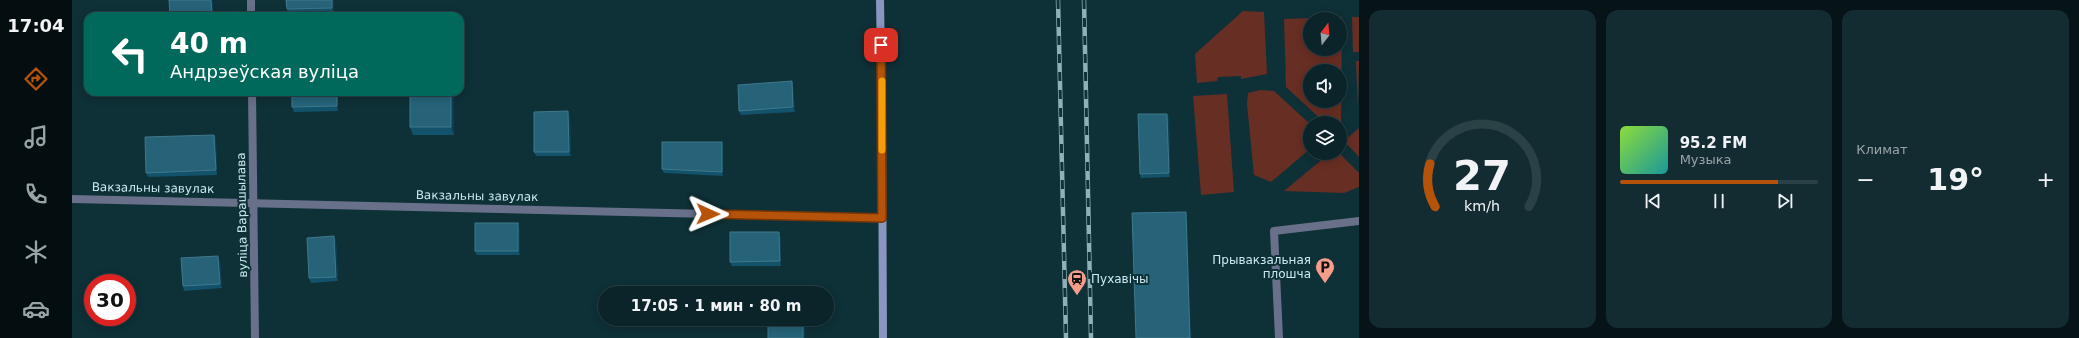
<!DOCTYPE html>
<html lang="ru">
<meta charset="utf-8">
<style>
body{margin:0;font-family:"DejaVu Sans",sans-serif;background:#132c31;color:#f1f3f6;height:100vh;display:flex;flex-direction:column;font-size:15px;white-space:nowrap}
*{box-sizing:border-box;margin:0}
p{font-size:13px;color:#99a4a8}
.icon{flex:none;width:22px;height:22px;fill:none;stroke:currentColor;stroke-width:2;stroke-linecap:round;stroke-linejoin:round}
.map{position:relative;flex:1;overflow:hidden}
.sheet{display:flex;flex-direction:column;gap:10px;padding:10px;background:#061417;width:720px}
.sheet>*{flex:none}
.guide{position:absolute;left:12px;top:12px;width:380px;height:84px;border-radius:12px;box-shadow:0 2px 10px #0003,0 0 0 1px #2a4146;background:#00695c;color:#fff;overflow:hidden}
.needle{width:26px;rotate:16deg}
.buttons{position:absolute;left:1231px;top:12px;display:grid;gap:8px}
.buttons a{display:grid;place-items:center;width:44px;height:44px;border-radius:50%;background:#0a2429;box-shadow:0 2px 10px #0003,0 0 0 1px #2a4146;font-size:20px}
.speed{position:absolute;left:12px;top:274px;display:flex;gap:8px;font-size:20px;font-weight:700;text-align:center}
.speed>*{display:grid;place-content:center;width:52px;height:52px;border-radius:50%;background:#0a2429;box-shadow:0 2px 10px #0003,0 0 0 1px #2a4146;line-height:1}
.speed .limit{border:6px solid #d22;background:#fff;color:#111}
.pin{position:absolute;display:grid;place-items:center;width:34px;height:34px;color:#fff;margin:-17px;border-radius:8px;box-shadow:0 2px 6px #0006}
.me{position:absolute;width:44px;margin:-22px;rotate:91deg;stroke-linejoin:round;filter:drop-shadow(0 0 3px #0008)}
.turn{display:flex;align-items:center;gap:14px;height:84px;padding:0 20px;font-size:18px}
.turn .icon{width:52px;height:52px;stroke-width:2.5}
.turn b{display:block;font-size:28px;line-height:34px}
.big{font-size:30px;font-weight:700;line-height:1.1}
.sheet .card{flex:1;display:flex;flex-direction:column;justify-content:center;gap:6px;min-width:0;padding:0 14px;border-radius:12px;background:#132c31}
.sheet .dial{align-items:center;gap:0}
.dial svg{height:104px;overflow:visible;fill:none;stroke:#2a4146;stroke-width:7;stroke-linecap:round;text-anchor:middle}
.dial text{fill:#f1f3f6;stroke:none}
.song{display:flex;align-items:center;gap:12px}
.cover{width:48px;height:48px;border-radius:6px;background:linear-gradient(135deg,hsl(90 70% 55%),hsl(180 70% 35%))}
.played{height:4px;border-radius:2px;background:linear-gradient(90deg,#b45309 80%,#2a4146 80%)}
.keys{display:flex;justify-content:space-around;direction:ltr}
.heat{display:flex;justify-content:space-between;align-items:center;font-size:22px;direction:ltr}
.sheet .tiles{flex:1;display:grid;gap:10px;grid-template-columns:repeat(3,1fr)}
.trip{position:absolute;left:526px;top:286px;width:236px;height:40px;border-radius:20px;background:#0a2429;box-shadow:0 2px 10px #0003,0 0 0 1px #2a4146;font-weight:700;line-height:40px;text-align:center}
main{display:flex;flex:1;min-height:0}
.tabs{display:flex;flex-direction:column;width:72px;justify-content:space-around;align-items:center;background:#040e10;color:#99a4a8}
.tabs .icon{width:28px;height:28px}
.tabs .selected{color:#b45309}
.tabs b{font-size:18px;color:#f1f3f6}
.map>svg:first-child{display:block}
.green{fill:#672e23;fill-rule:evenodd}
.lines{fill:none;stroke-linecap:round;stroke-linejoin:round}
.service{stroke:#68708a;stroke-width:8}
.minor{stroke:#68708a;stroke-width:8}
.secondary{stroke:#8a96c0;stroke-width:8}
.rail-casing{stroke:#90b0b7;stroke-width:4.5}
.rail{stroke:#0e3037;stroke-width:3;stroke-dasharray:9;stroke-linecap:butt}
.wall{fill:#13526b}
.shaded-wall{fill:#093e50}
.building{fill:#266379;stroke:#40788c}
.route-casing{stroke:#753606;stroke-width:10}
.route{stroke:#b45309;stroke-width:7}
.slow{stroke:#f59e0b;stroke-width:7}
.labels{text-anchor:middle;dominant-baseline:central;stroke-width:4;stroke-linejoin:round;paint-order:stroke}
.street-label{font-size:12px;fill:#cae9f0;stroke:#0e3037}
.poi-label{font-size:12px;fill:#cae9f0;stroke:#0e3037;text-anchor:end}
</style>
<main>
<nav class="tabs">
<b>17:04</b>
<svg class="icon selected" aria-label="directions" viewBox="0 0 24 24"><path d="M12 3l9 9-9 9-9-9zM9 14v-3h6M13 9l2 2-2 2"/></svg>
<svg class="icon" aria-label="music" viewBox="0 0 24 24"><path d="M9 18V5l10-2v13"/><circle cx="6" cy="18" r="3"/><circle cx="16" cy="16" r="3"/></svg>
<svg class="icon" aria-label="phone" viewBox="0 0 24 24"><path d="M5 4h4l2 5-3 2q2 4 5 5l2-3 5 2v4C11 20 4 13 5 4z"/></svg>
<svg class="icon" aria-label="climate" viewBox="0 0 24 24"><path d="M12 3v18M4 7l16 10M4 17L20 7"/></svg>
<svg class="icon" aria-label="car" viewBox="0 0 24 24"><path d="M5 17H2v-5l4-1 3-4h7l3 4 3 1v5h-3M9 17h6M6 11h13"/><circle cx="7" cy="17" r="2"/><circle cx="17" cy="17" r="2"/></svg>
</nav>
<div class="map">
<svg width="1287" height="338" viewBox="0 0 1287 338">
<rect width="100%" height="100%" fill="#0e3037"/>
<g class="green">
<path d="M1171 11 1192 12 1195 74 1169 79V76L1146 77 1145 81 1125 83 1123 54Z"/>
<path d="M1270 17 1269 123 1268 124V123H1253L1214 87 1212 19ZM1238 19H1268V49H1238ZM1238 71H1268V101H1238Z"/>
<path d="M1280 17H1287V52H1281Z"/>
<path d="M1284 61H1287L1286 108Z"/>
<path d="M1188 90 1202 91 1238 124V149L1199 182 1182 175 1175 104 1176 93Z"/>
<path d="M1155 94 1162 192 1129 195 1121 96Z"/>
<path d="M1287 128V157L1272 141Z"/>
<path d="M1258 153H1267L1287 173V187L1272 193 1212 191Z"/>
</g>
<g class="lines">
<path class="service" d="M1207 338 1202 231 1287 221"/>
<g class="minor">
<path d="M179 0V16"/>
<path d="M180 92 183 338"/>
<path d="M0 199 810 218"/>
</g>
<path class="secondary" d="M808 0 810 119 811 338"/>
<defs>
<g id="rail">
<path d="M986 0 994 338"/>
<path d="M1012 0 1019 338"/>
</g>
</defs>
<use href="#rail" class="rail-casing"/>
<use href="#rail" class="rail"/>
</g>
<g class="wall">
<path d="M97 0H141V16H98Z"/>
<path d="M214 0H262V12L216 14 215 9Z"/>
<path d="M720 81 721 86 723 112 669 115 667 111Z"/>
<path d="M101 92H147V93L102 94Z"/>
<path d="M266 92V111L222 112 220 107Z"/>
<path d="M338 92H382V135H341L338 127Z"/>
<path d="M1095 114 1097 118 1098 177 1069 178 1068 174Z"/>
<path d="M498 116 499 156H464L462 152Z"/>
<path d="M142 135 144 139 145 175 76 177 74 173Z"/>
<path d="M651 146V176L592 173 590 169Z"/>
<path d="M448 228V255H405L403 251Z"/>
<path d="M262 236 264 241 266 281 239 283 237 278Z"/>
<path d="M709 237V266H660L658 262Z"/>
<path d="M148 260 150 288 112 291 111 286Z"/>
</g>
<g class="shaded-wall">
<path d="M139 0H141V16L140 13Z"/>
<path d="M260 0H262V12L260 8Z"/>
<path d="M720 81 721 86 723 112 721 107Z"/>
<path d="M265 92H266V111L265 106Z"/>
<path d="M379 92H382V135L379 127Z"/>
<path d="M496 111 498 116 499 156 497 152Z"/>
<path d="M1095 114 1097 118 1098 177 1097 173Z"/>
<path d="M142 135 144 139 145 175 144 170Z"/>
<path d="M650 142 651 146V176L650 172Z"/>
<path d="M1114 212 1115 216 1119 338H1118Z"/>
<path d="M446 223 448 228V255L446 251Z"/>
<path d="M707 232 709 237V266L708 261Z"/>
<path d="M262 236 264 241 266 281 264 277Z"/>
<path d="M146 256 148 260 150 288 148 284Z"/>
<rect x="731" y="319" width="2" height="19"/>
</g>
<g class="building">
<path d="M97 0H139L140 13 98 15Z"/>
<path d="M214 0H260V8L215 9Z"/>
<path d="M720 81 721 107 667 111 666 85Z"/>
<path d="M220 92H265V106L220 107Z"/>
<rect x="338" y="92" width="41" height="35"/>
<path d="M496 111 497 152H462V112Z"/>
<path d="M1066 114H1095L1097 173 1068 174Z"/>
<path d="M142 135 144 170 74 173 73 137Z"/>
<path d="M590 142H650V172L590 169Z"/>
<path d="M1114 212 1118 338H1064L1060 213Z"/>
<rect x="403" y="223" width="43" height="28"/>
<path d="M658 232H707L708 261 658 262Z"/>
<path d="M262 236 264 277 237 278 235 238Z"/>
<path d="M146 256 148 284 111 286 109 258Z"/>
<rect x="696" y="319" width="35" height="19"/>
</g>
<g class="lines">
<defs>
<path id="route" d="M636 214 810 218 809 45"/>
</defs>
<use href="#route" class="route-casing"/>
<use href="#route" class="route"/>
<path class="slow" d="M810 81V150"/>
</g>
<defs>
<symbol id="parking-pin" viewBox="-11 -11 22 30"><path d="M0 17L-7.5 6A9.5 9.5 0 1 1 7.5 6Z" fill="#f49d8b" stroke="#0e3037"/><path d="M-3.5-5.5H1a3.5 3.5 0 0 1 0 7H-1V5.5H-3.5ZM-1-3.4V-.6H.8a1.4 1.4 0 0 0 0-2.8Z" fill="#111"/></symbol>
<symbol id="station-pin" viewBox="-11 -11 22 30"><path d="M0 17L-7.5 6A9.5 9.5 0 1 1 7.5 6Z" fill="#f49d8b" stroke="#0e3037"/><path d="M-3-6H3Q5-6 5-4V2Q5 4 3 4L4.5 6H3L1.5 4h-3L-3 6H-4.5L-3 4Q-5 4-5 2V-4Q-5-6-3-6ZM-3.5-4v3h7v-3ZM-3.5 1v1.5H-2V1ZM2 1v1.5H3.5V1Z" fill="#111"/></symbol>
</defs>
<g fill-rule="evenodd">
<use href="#parking-pin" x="1242" y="256" width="22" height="30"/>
<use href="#station-pin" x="994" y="268" width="22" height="30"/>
</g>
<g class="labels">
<g class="street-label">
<text transform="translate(81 188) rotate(1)">Вакзальны завулак</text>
<text transform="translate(405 196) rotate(1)">Вакзальны завулак</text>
<text transform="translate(170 215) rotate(-91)">вуліца Варашылава</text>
</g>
<g class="poi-label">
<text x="1239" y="260">Прывакзальная<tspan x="1239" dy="14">плошча</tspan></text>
<text x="1019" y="279" text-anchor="start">Пухавічы</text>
</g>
</g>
</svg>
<div class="buttons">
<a><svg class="needle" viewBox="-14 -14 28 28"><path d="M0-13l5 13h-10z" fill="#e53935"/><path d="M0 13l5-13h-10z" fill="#99a4a8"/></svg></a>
<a><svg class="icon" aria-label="sound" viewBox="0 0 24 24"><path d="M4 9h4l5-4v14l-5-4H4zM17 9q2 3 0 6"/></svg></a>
<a><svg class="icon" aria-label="layers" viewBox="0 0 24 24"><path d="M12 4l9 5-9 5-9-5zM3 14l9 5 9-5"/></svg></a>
</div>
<div class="speed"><div class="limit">30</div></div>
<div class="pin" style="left:809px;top:45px;background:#d93025"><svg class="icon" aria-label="arrive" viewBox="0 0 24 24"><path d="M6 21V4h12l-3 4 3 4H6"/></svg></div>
<svg class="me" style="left:636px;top:214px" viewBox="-20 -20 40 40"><path d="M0-17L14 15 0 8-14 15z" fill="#b45309" stroke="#fff" stroke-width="4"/></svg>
<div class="trip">17:05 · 1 мин · 80 m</div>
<div class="guide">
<div class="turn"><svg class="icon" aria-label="left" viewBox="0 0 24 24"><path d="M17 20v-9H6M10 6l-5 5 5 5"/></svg><div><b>40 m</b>Андрэеўская вуліца</div></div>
</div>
</div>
<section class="sheet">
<div class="tiles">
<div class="card dial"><svg viewBox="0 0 100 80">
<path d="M14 69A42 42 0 1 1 86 69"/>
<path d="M14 69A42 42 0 0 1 10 36" stroke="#b45309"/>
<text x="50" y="56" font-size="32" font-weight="700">27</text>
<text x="50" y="72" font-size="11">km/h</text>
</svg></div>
<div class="card">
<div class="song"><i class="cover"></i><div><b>95.2 FM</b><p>Музыка</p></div></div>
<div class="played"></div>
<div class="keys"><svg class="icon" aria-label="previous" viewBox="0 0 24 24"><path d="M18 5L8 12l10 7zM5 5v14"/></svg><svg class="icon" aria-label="pause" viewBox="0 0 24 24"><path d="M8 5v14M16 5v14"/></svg><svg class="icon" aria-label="next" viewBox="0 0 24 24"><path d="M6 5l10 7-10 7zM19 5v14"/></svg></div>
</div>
<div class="card"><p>Климат</p>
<div class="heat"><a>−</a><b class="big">19°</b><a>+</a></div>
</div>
</div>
</section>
</main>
